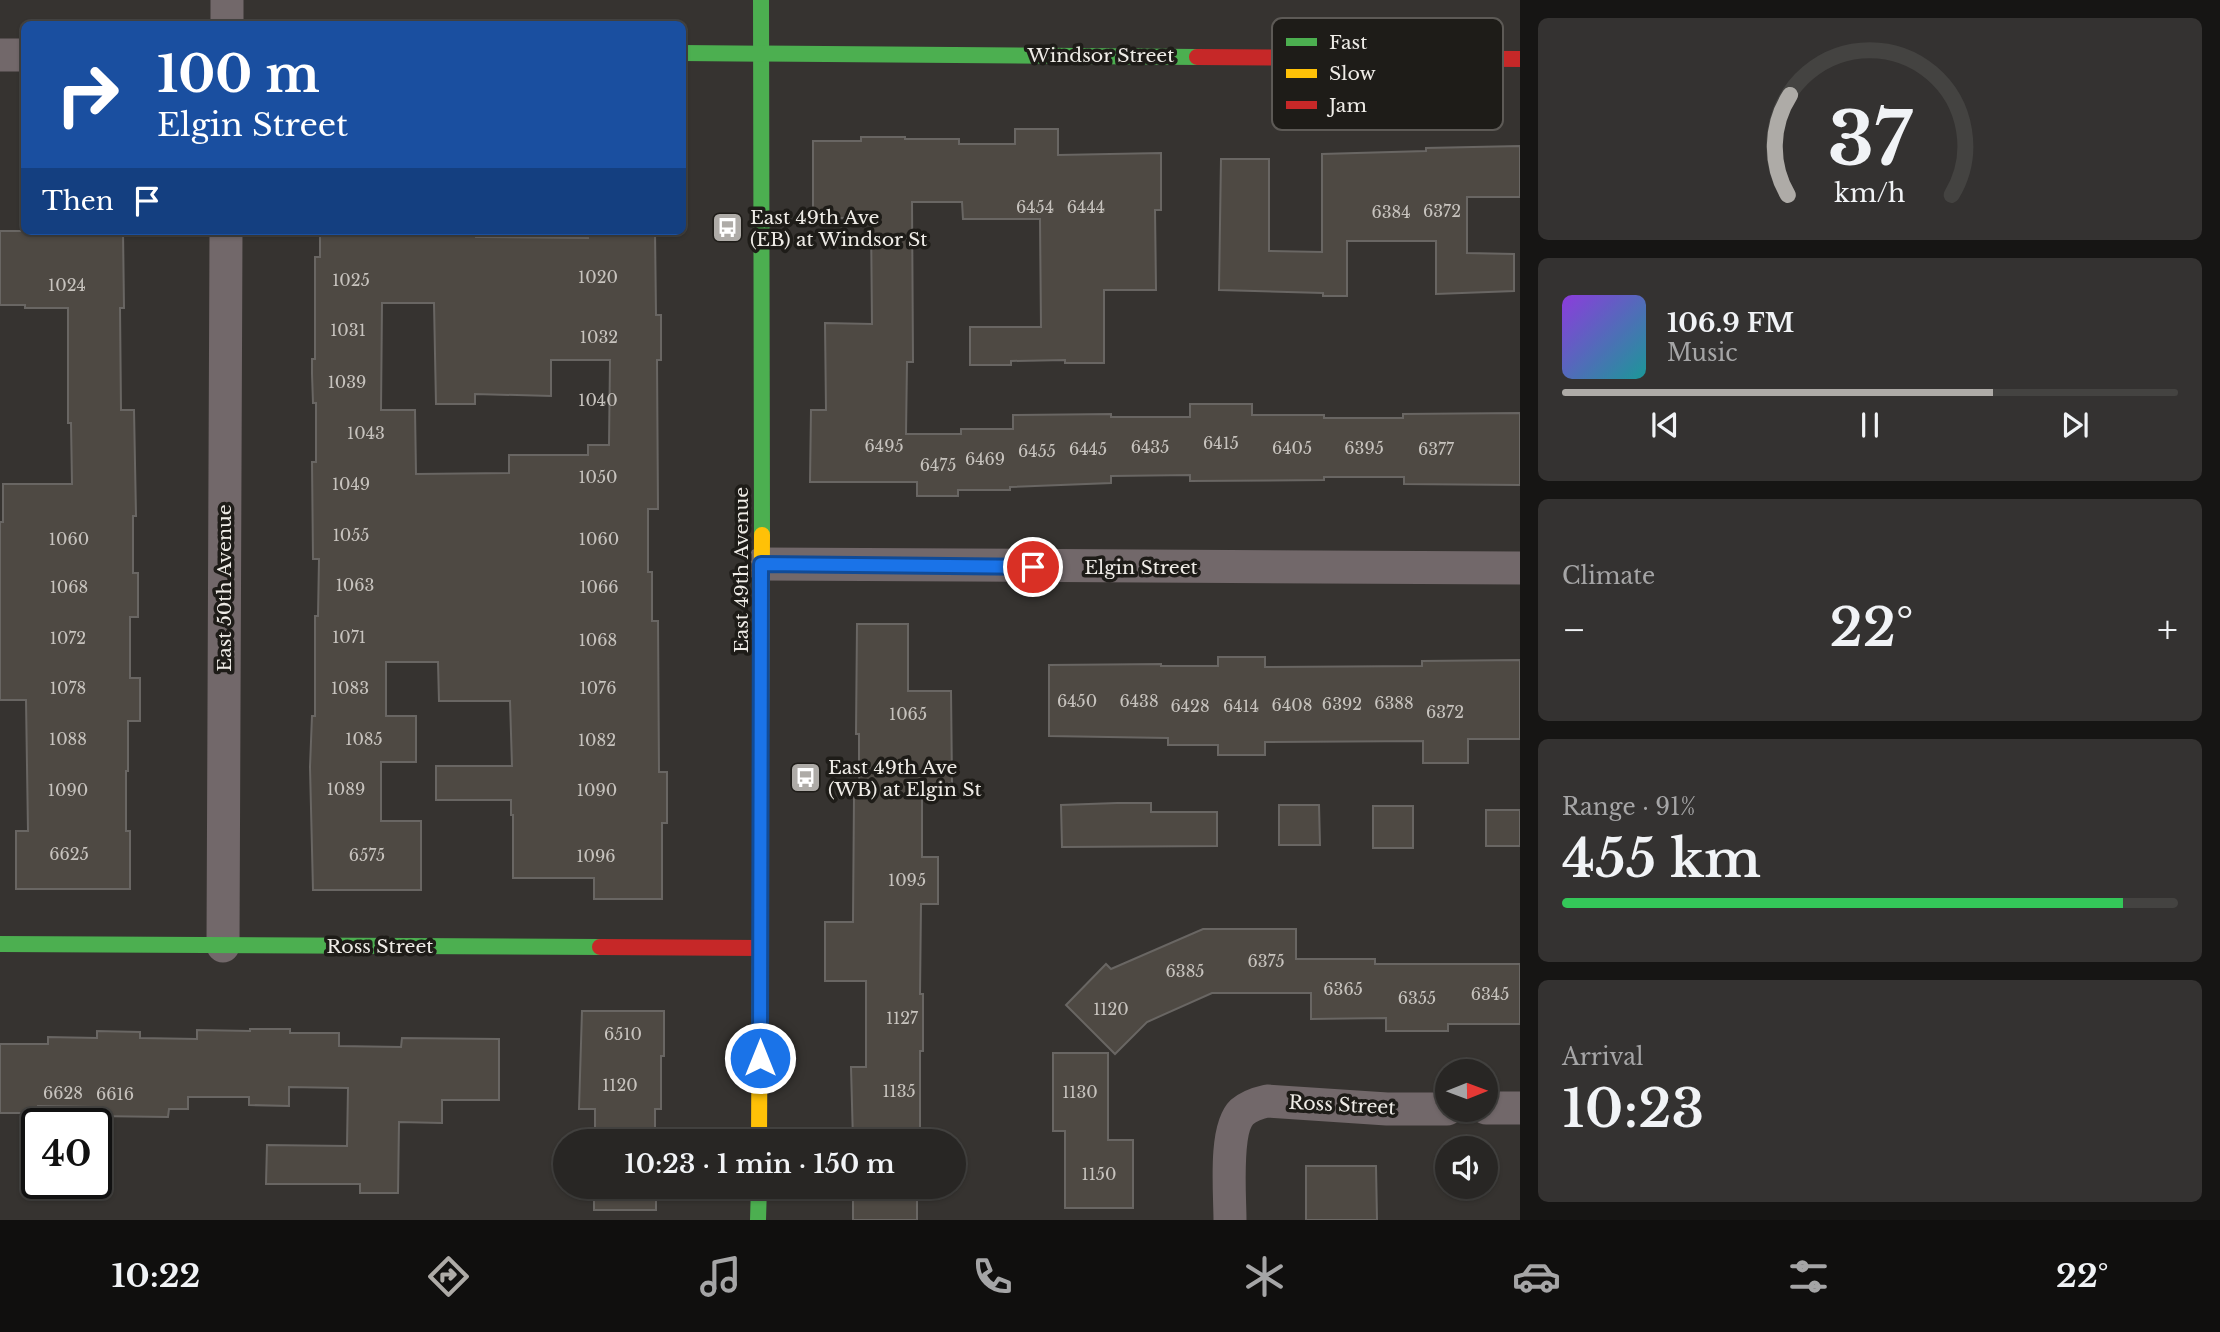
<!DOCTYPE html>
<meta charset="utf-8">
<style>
body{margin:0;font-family:"Libre Baskerville",serif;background:#343231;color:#f1f3f6;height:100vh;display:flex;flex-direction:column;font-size:26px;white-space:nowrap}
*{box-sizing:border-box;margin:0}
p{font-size:23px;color:#a5a5a6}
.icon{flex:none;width:38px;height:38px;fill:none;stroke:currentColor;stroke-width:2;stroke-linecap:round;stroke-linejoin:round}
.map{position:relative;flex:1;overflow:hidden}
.panel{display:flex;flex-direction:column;gap:18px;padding:18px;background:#161514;width:700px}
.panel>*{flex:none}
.top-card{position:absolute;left:21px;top:21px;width:665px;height:214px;border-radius:10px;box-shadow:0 2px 5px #0004,0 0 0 2px #444341;background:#1a4fa0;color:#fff;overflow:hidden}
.needle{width:46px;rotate:89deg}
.buttons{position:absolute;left:1435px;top:1059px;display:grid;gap:14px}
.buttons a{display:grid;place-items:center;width:63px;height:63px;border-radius:50%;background:#282624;box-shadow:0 2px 5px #0004,0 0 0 2px #444341;font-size:35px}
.speed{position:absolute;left:21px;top:1108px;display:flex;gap:14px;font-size:35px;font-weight:700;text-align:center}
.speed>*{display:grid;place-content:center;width:91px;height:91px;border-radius:50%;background:#282624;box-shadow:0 2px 5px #0004,0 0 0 2px #444341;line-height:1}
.speed .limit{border:4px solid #111;border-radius:10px;background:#fff;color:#111}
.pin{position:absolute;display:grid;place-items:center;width:60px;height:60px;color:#fff;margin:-30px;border:4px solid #fff;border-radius:50%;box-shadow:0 2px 7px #0007}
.me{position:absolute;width:77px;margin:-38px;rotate:0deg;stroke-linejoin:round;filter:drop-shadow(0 0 5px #0008)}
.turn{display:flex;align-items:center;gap:24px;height:147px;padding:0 21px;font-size:32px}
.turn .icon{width:91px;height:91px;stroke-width:2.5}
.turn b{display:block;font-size:49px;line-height:60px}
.then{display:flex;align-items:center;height:66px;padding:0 21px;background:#0003;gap:14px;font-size:26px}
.big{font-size:52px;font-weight:600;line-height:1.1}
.panel .tile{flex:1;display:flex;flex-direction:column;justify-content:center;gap:10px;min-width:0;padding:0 24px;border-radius:10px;background:#343231}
.panel .dial{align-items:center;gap:0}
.dial svg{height:182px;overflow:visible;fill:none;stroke:#444341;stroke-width:7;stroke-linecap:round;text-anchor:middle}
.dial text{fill:#f1f3f6;stroke:none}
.song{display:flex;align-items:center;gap:21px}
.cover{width:84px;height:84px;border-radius:10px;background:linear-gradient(135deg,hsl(270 70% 55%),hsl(180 70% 35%))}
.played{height:7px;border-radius:4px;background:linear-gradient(90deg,#aeaba7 70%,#444341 70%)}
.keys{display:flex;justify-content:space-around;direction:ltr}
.heat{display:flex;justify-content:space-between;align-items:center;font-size:38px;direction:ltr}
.charge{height:10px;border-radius:5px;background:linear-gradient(90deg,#34c759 91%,#444341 0)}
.trip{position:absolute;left:553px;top:1129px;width:413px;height:70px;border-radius:35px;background:#282624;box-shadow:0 2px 5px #0004,0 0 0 2px #444341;font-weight:600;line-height:70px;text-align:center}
.menu{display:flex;height:112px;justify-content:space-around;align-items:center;background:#100f0e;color:#a5a5a6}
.menu .icon{width:49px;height:49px}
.menu .on{color:#aeaba7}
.menu b{font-size:32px;color:#f1f3f6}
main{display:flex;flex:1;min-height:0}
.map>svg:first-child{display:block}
.building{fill:#4e4943;stroke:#696663;stroke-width:2;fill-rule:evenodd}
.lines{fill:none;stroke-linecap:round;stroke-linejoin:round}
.street{stroke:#72686a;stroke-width:33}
.fast{stroke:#4caf50;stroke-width:16}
.slow{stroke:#ffc107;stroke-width:16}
.jam{stroke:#c62828;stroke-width:16}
.route-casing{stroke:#114b97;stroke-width:18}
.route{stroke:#1a73e8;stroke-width:12}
.labels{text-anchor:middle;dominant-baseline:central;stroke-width:7;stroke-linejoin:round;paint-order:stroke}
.number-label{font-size:16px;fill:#c7c3be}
.street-label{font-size:19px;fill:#efece7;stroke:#1e1c18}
.poi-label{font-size:19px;fill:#efece7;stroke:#1e1c18;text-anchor:start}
.key{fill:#1e1c18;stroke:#5d5a56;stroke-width:2}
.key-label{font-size:19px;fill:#efece7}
</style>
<main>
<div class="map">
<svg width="1520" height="1220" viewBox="0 0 1520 1220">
<rect width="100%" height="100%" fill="#363330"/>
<g class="building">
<path d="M1015 129H1058V155L1161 153V210H1155L1156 290H1104V363H1065V360L1011 361V365H970V327H1041L1040 219H963L962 202H912L913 362H907L906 434H961V429H1013V415L1111 414V417H1190V404H1252V415H1324V418H1403V414L1520 413V485L1404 484V477H1324V480L1190 481V475L1111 476V483L1010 487V490H958V496H917V482H810L811 410H826L825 323 872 324 871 218H813V141H861V137H905V139H959V144H1015Z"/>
<path d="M1520 146V197H1467V253L1514 254V291L1436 294V241H1347V296H1323V293L1219 290 1221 159H1269V251L1322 252V154L1426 151V148Z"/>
<path d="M0 231H123L124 308H120L121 410H134L136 516H133V573H138V617H130V678H140V721H128V771H126V831H130V889H16V831H28L26 700H0V522H3V484H72L71 423H68V308H25V305H0Z"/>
<path d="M320 231H476V237L588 238V231H655L656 315H661V360H657L658 509H648V572H652V621H658L659 772H667V823H662V899H594V878H513V815H511V800H436V766H512L510 701H439L438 662H386V716H416V762H381V821H421V890H313L310 767 312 716H315V616H318L319 559H313L312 462H316V403H313L312 374V359H315V257H320ZM382 303H434L436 404H475V394L551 396V360H610L609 445H588V455H509V473L416 474 415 410H381Z"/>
<path d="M857 624H908V691H951L952 783 922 784V857H938V904H921L920 994H923V1051H920V1138H932V1141H853L851 1067H866V981H825V922H853L854 796 859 795V734H856Z"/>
<path d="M1218 657H1265V667L1422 666V661L1520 660V739H1468V763H1423V741L1265 742V755H1218V745H1168V738L1049 736V665L1161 664V666H1218Z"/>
<path d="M1117 803H1151V812H1217V846L1062 847 1061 805Z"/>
<path d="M1279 805H1319L1320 845H1279Z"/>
<rect x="1373" y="806" width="40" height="42"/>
<rect x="1486" y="810" width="34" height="36"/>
<path d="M1203 929H1296V959H1375V964H1520V1024H1448V1031H1386V1018L1311 1019V993H1212L1147 1022 1115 1054 1066 1005 1106 964 1111 969Z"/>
<path d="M582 1011H664V1056H661V1109H655V1141H595V1109H579Z"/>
<path d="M250 1029H290V1033H339V1046L401 1047 402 1038 499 1039V1100H442V1123L399 1122 398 1193H360V1184H266L267 1145 347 1146 348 1088 289 1087V1106L249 1105V1097H188V1109H169L168 1117 96 1116V1107L38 1106V1113H0V1044H48V1037L97 1038V1031L140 1032V1038L197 1039V1030L250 1031Z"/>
<path d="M1053 1053H1108V1140H1133V1208H1065V1131H1053Z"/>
<path d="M1306 1166H1376L1377 1220H1306Z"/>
<rect x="594" y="1186" width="62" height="24"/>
<path d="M853 1186H932V1199H917V1220H853Z"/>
</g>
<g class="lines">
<g class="street">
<path d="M227 0V24"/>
<path d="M0 55H24"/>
<path d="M761 564 1520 568"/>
<path d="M223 946 226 231"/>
<path d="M1486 1108H1520"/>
<path d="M1230 1220C1230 1195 1224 1129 1242 1112 1249 1106 1258 1103 1267 1101L1387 1109H1447"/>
</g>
<g class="fast">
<path d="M761 0 762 535"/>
<path d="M682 53 1197 57"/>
<path d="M0 944 600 947"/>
<path d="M758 1220 759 1186"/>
</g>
<path class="slow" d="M759 1141 762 535"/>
<g class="jam">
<path d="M1197 57 1520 59"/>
<path d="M600 947 761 948"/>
</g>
</g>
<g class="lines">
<defs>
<path id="route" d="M760 1058 761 564 1033 567"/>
</defs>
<use href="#route" class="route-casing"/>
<use href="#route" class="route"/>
</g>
<defs>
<symbol id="bus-square" viewBox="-11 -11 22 22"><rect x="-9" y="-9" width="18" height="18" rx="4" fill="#aeaba7" stroke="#1e1c18"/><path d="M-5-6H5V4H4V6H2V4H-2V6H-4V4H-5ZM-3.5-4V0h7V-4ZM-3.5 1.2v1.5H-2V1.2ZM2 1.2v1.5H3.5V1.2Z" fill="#fff"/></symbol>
</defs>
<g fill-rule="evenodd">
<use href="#bus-square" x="710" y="210" width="35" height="35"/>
<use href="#bus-square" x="788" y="760" width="35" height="35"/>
</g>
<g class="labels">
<g class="number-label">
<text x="1035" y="207">6454</text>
<text x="1086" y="207">6444</text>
<text x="1442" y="211">6372</text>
<text x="1391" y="212">6384</text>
<text x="598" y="277">1020</text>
<text x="351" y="280">1025</text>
<text x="67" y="285">1024</text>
<text x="348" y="330">1031</text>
<text x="599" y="337">1032</text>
<text x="347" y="382">1039</text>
<text x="598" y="400">1040</text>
<text x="366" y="433">1043</text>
<text x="1221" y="443">6415</text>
<text x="884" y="446">6495</text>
<text x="1150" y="447">6435</text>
<text x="1292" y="448">6405</text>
<text x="1364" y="448">6395</text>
<text x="1088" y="449">6445</text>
<text x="1436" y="449">6377</text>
<text x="1037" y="451">6455</text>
<text x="985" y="459">6469</text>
<text x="938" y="465">6475</text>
<text x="598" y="477">1050</text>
<text x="351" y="484">1049</text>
<text x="351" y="535">1055</text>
<text x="69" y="539">1060</text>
<text x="599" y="539">1060</text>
<text x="355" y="585">1063</text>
<text x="69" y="587">1068</text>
<text x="599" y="587">1066</text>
<text x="349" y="637">1071</text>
<text x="68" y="638">1072</text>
<text x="598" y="640">1068</text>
<text x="68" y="688">1078</text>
<text x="350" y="688">1083</text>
<text x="598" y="688">1076</text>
<text x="1077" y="701">6450</text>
<text x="1139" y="701">6438</text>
<text x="1394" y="703">6388</text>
<text x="1342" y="704">6392</text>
<text x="1292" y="705">6408</text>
<text x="1190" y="706">6428</text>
<text x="1241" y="706">6414</text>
<text x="1445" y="712">6372</text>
<text x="908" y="714">1065</text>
<text x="68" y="739">1088</text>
<text x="364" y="739">1085</text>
<text x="597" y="740">1082</text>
<text x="346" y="789">1089</text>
<text x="68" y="790">1090</text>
<text x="597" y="790">1090</text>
<text x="69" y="854">6625</text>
<text x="367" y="855">6575</text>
<text x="596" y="856">1096</text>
<text x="907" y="880">1095</text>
<text x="1266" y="961">6375</text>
<text x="1185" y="971">6385</text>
<text x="1343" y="989">6365</text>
<text x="1490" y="994">6345</text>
<text x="1417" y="998">6355</text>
<text x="1111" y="1009">1120</text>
<text x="902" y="1018">1127</text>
<text x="623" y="1034">6510</text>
<text x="620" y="1085">1120</text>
<text x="899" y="1091">1135</text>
<text x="1080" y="1092">1130</text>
<text x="63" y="1093">6628</text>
<text x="115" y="1094">6616</text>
<text x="1099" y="1174">1150</text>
</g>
<g class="street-label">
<text x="1101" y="55">Windsor Street</text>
<text x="1141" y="567">Elgin Street</text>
<text transform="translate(741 570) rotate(-90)">East 49th Avenue</text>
<text transform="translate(224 588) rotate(-90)">East 50th Avenue</text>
<text x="380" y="946">Ross Street</text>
<text transform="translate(1342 1105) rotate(3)">Ross Street</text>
</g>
<g class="poi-label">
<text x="750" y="217">East 49th Ave<tspan x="750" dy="22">(EB) at Windsor St</tspan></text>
<text x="828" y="767">East 49th Ave<tspan x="828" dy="22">(WB) at Elgin St</tspan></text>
</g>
</g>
<rect x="1272" y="18" width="231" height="112" rx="10" class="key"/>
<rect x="1286" y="38" width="31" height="8" fill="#4caf50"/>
<rect x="1286" y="69" width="31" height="9" fill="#ffc107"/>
<rect x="1286" y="101" width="31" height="8" fill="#c62828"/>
<g class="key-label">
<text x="1329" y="49">Fast</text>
<text x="1329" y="80">Slow</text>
<text x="1329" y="112">Jam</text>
</g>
</svg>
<div class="buttons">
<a><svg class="needle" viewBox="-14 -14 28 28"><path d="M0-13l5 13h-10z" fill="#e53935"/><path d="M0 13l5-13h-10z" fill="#a5a5a6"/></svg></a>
<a><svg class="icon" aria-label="sound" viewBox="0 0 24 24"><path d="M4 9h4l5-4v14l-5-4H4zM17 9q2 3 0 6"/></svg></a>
</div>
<div class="speed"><div class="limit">40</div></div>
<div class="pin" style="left:1033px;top:567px;background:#d93025"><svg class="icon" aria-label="arrive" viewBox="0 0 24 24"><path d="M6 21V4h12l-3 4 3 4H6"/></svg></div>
<svg class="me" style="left:760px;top:1058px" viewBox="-20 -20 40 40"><circle r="17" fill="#1a73e8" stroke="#fff" stroke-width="3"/><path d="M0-11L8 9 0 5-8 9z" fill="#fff"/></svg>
<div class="trip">10:23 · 1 min · 150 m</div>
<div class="top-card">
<div class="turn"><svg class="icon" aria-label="right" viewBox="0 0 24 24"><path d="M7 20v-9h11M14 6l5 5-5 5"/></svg><div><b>100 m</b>Elgin Street</div></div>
<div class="then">Then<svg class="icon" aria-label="arrive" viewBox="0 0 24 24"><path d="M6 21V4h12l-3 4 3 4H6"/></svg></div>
</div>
</div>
<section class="panel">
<div class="tile dial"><svg viewBox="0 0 100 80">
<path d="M14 69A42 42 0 1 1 86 69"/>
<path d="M14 69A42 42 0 0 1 15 25" stroke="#aeaba7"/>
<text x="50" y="56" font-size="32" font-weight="700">37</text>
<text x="50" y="72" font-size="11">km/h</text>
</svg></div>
<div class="tile">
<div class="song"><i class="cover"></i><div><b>106.9 FM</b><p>Music</p></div></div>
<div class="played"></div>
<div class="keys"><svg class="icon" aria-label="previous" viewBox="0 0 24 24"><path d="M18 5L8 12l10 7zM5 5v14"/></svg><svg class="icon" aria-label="pause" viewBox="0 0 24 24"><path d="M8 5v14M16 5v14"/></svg><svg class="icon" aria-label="next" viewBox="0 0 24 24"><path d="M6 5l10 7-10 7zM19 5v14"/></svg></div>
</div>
<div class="tile"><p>Climate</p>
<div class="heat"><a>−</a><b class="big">22°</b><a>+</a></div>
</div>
<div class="tile"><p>Range · 91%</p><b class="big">455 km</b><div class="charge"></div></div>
<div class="tile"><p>Arrival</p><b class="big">10:23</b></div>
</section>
</main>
<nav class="menu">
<b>10:22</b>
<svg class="icon on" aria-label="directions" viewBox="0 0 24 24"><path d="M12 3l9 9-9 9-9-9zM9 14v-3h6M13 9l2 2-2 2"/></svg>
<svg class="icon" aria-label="music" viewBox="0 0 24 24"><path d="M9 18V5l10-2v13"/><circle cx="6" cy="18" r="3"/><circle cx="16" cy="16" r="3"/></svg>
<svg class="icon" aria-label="phone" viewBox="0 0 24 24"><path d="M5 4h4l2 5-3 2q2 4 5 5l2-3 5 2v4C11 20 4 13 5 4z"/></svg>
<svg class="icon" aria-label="climate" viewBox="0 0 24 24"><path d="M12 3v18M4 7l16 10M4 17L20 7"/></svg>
<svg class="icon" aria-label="car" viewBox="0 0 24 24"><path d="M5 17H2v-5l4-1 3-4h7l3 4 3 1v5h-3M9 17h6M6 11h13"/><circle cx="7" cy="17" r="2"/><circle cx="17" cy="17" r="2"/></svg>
<svg class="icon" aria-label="filters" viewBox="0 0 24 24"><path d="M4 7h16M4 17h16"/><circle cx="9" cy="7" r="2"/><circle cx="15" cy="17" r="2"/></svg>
<b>22°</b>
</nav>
